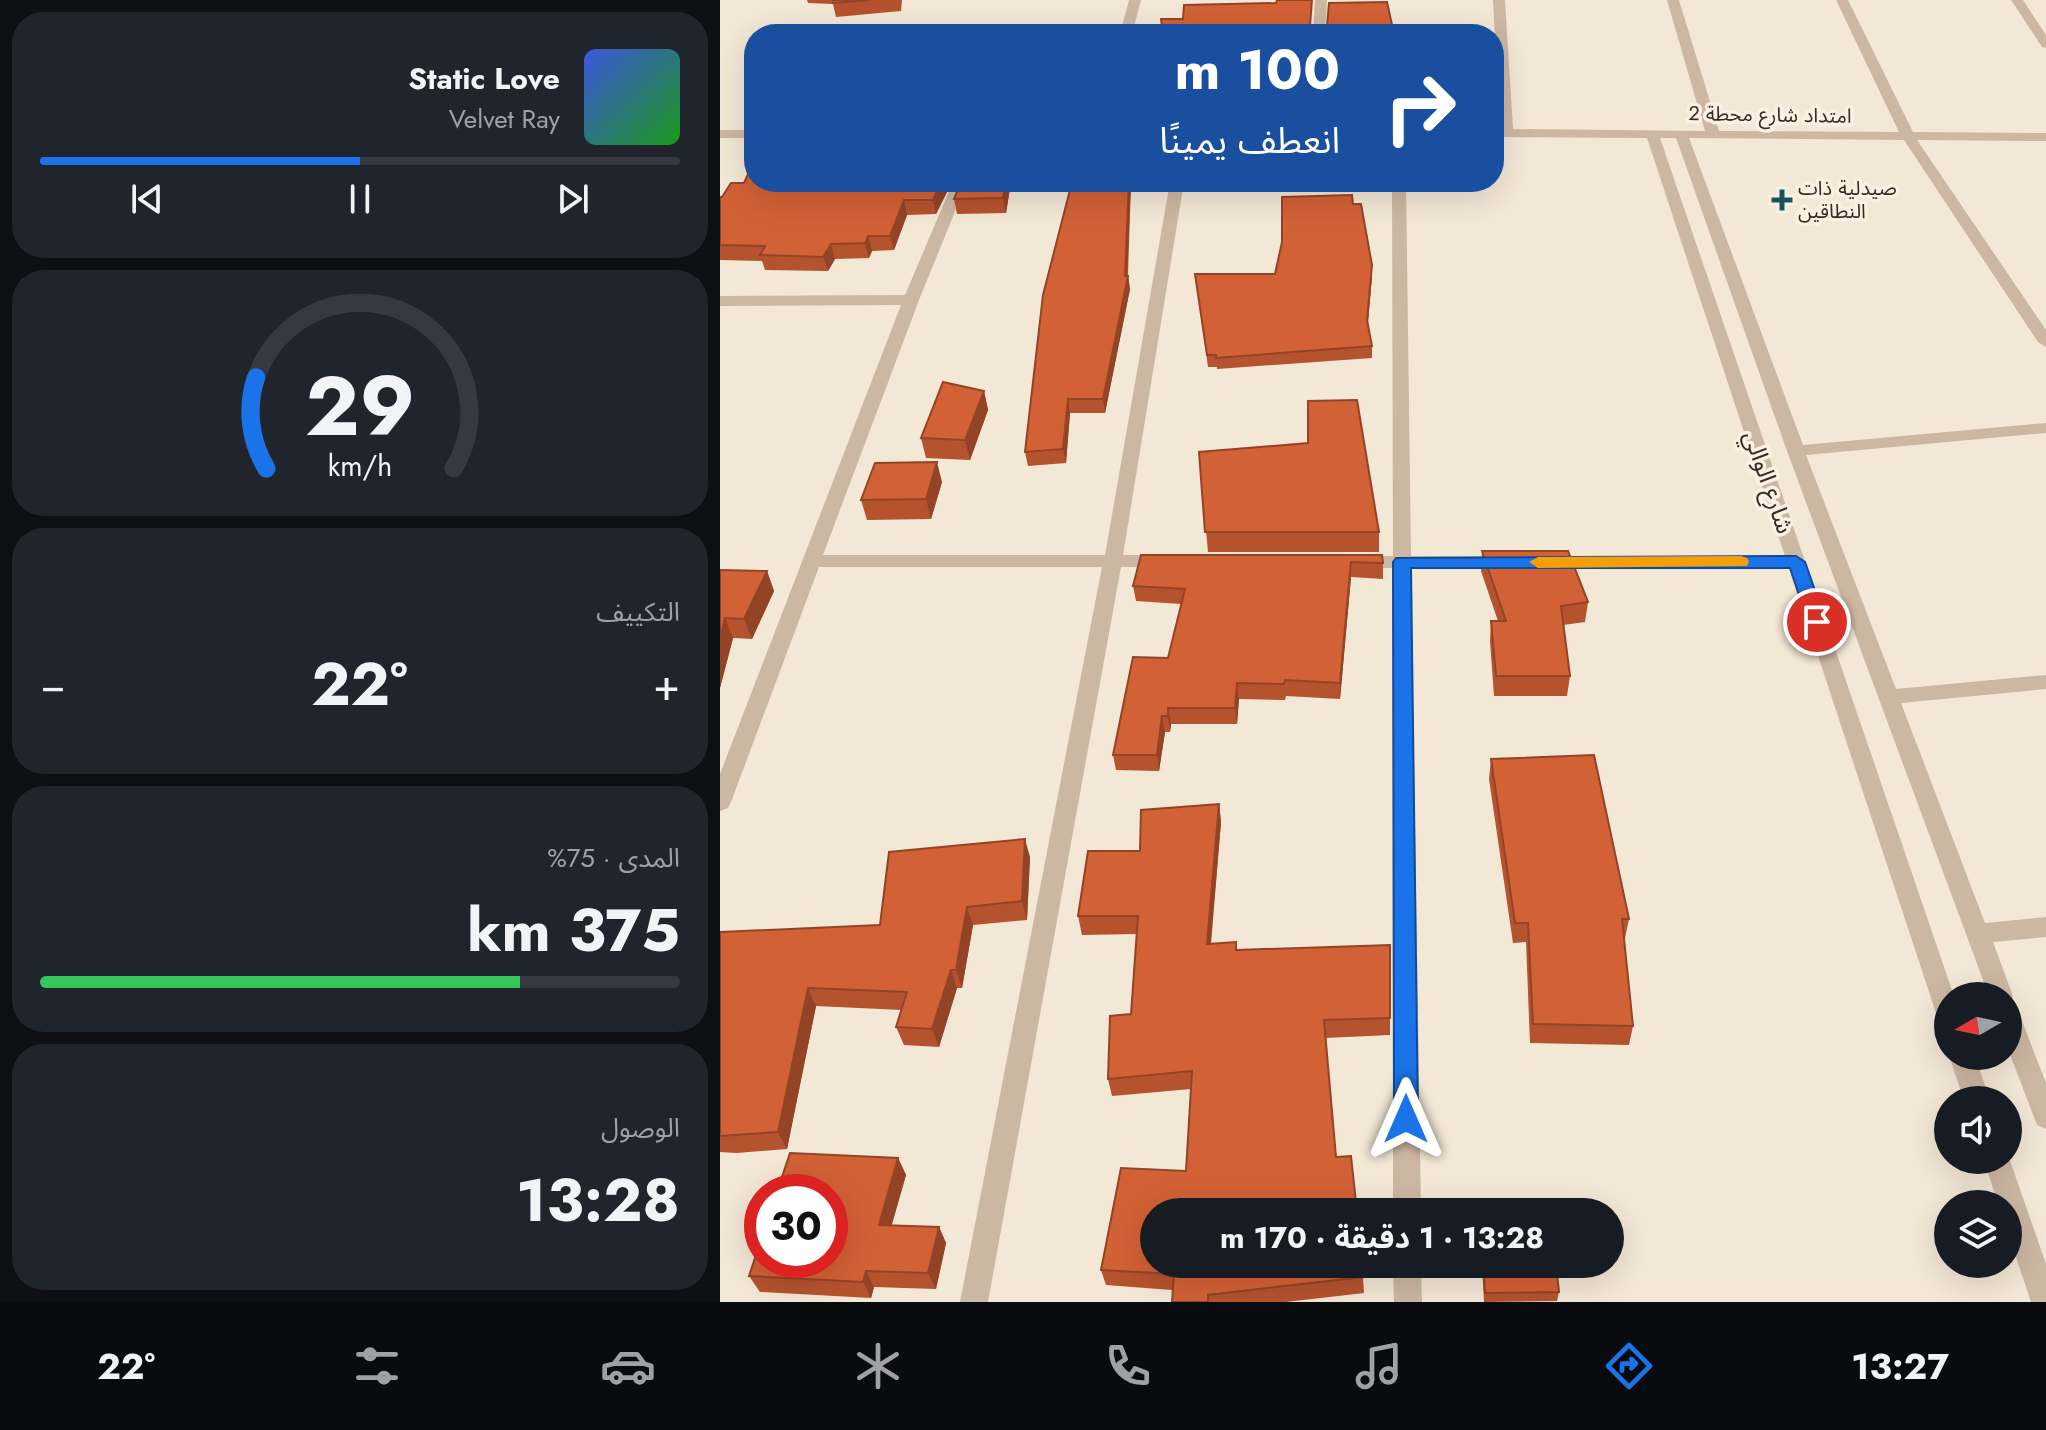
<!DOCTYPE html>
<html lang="ar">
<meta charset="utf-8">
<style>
body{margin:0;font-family:Jost,"Noto Sans Arabic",sans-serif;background:#20242c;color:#f1f3f6;direction:rtl;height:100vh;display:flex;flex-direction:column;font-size:30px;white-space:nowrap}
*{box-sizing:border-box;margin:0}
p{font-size:26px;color:#9ea1a6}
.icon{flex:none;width:44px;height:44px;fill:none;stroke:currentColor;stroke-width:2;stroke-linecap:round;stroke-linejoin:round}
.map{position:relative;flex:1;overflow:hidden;direction:ltr}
.side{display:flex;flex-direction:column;gap:12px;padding:12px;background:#0d0f14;width:720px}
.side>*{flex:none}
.hud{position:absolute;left:24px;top:24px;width:760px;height:168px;border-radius:32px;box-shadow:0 8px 32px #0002;direction:rtl;background:#1a4fa0;color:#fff;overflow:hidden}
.needle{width:52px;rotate:261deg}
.buttons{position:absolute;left:1214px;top:982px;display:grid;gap:16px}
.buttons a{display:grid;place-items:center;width:88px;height:88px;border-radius:50%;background:#171b24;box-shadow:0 8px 32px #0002;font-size:40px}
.speed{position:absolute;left:24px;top:1174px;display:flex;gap:16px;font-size:40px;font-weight:700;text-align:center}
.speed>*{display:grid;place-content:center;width:104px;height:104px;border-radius:50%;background:#171b24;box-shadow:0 8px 32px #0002;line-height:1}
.speed .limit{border:12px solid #d22;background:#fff;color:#111}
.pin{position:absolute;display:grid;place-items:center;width:68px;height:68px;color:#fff;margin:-34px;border:4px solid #fff;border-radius:50%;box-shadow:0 2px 8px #0007}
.me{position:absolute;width:88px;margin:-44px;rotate:0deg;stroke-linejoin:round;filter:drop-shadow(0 0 6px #0008)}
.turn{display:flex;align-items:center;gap:28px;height:168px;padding:0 32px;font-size:36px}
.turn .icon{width:104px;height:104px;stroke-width:2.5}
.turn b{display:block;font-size:56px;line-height:68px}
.big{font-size:60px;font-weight:700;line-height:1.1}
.side .tile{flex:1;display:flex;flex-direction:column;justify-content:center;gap:12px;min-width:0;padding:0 28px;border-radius:32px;background:#20242c}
.side .dial{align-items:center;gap:0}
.dial svg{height:208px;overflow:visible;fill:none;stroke:#363941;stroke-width:7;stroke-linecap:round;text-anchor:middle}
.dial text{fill:#f1f3f6;stroke:none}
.song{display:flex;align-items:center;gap:24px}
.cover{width:96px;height:96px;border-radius:12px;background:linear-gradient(135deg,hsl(230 70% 55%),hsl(120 70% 35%))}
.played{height:8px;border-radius:4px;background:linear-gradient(90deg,#1a73e8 50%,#363941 50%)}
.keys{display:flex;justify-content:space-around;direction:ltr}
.heat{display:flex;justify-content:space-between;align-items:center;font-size:44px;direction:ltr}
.charge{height:12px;border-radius:6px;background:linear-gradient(90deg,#34c759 75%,#363941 0)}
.trip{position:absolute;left:420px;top:1198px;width:484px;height:80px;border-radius:40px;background:#171b24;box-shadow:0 8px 32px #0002;font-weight:700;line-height:80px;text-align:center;direction:rtl}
.tabs{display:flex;height:128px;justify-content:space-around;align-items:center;background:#090b0e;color:#9ea1a6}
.tabs .icon{width:56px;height:56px}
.tabs .selected{color:#1a73e8}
.tabs b{font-size:36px;color:#f1f3f6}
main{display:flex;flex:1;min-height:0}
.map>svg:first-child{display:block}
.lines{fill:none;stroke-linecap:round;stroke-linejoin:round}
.minor{fill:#ccb7a2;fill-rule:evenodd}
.wall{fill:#b5532e}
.shaded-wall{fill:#934426}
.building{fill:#d26136;stroke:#934426;stroke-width:2}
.route{fill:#1a73e8;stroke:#114b97;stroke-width:2}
.slow{fill:#f59e0b}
.poi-dot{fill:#17545b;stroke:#fbf1e3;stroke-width:3}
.labels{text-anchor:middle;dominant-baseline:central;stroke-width:7;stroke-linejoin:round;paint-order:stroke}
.far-street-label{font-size:20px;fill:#362b25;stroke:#fbf1e3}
.far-poi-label{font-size:20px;fill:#362b25;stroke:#fbf1e3;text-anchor:start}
.street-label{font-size:24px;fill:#362b25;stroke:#fbf1e3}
</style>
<main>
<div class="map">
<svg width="1326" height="1302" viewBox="0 0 1326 1302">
<rect width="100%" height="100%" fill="#f3e7d6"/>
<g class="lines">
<g class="minor">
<path d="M409 0H421L412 34H400Z"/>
<path d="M595 0H607L605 34H593Z"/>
<path d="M773 0H785L793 129 985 131 947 0H959L999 131 1179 132 1116 0H1128L1193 132 1326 133V141L1197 140 1326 330V347L1318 342 1184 140 969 138 1083 445 1326 423V433L1086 455 1176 689 1326 675V689L1181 703 1265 923 1326 917V937L1273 942 1293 996 1290 1003 1288 996H1269L1067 451 956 138H940L1234 996H1228V1024L1219 1021 1216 1013 1069 568H825L816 562 825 556H1065L927 138 774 137V129H780Z"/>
<path d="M1291 0H1303L1326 35V48L1322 47Z"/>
<rect x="0" y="130" width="34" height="8"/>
<path d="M233 182H247L199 300 103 555H385L450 182H464L403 555H445L454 561 445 567H401L268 1302H240L382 567H99L11 802 8 808 0 811V774L181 305 0 306V296L185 295Z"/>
<path d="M672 182H686L691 556H789L798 562 789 568H691L701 1212H673V568H637L628 562 637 556H673Z"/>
<path d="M1288 1005 1297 1008 1326 1083V1129L1317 1125 1288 1049Z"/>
<path d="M1229 1056H1255L1270 1100H1244Z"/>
<path d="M1288 1155 1326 1264V1302H1311L1288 1233V1204H1278L1264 1160H1288Z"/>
<path d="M673 1264H701L702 1302H674Z"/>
</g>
</g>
<g class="wall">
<path d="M87 0H182L181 11 116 17 113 4 88 3Z"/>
<path d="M34 182H232L216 214 187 215 174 250 152 251 149 258 115 259 108 271 45 270 42 261 0 260V197L24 183Z"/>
<path d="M241 182H291L286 213 237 214 234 199Z"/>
<path d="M411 182 408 276 410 289 385 413H350L346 463 308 466 305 452Z"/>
<path d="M633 204 652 276 648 324 652 346V358L497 369V367H488L475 274H555Z"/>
<path d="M264 391 268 410 250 460 206 458 201 438Z"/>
<path d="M479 452 659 532V552H488Z"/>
<path d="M222 482 211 519 147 520 141 500Z"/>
<path d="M762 551 868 602 865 622 843 625 850 676 847 696H774L770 641 771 621H778L761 571Z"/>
<path d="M421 555 663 563V579L631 577 620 699 566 696 565 700 519 699 517 724H451L450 732H445L439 771 396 770 393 755 448 658 461 604 416 601 413 586Z"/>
<path d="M0 570 47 571 54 591 32 639 13 638 0 688Z"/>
<path d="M771 759 909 919 905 938H904L913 1026 909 1045 810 1043 806 942 793 943 769 779Z"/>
<path d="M499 804 501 822 491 944 517 950 670 945V1035L605 1038 616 1157 643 1277 644 1293 566 1302H452V1290L386 1285 381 1270 466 1171 471 1089 392 1096 388 1079 411 1014 417 934 362 935 358 916 420 851Z"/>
<path d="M310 857 307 920 253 925 242 988H237L219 1047 184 1045 176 1027 182 1010 96 1006 67 1149 17 1153 0 1152V932L160 925Z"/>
<path d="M178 1158 186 1175 171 1226 219 1227 226 1243 216 1289 154 1287 151 1298 40 1292 29 1276Z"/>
<path d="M762 1264H836L839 1292 837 1301 764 1302Z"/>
</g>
<g class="shaded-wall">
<path d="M222 182H232L216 214 213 200Z"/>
<path d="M286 182H291L286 213 283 198Z"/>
<path d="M409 182H411L407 280 408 276 410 289 385 413 383 399 405 276Z"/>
<path d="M184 200 187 215 174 250 170 236Z"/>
<path d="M148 236 152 251 149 258 145 243Z"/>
<path d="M111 244 115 259 108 271 103 257Z"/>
<path d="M652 265V276L647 331V320Z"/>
<path d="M264 391 268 410 250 460 245 440Z"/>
<path d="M348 399 350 413 346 463 343 449Z"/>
<path d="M217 462 222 482 211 519 206 499Z"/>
<path d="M631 562V577L620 699V683Z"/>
<path d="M47 571 54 591 32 639 24 619Z"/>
<path d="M5 618 13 638 0 688V638Z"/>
<path d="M517 683 519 699 517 724 515 708Z"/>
<path d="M448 708 451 724 450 732 448 716Z"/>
<path d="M442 716 445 732 439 771 437 755Z"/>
<path d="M499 804 501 822 489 962 487 944Z"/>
<path d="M305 839 310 857 307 920 302 901Z"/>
<path d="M247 907 253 925 242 988 236 970Z"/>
<path d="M231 970 237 988 219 1047 212 1029Z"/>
<path d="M88 988 96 1006 67 1149 58 1132Z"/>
<path d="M178 1158 186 1175 167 1242 159 1225Z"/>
<path d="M219 1227 226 1243 216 1289 208 1273Z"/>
<path d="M146 1271 154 1287 151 1298 143 1282Z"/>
</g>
<g class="building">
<path d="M114 0H151L113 3Z"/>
<path d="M557 0H592L590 26H607L609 3 667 2 674 34H443L441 19H463L464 5 556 3Z"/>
<path d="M34 161V182H222L213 200H184L170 236H148L145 243 111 244 103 257 40 255 45 246 0 245V197H2L11 183H24Z"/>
<path d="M241 182H286L283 198 234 199Z"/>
<path d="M352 182H409L405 276H408L383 399H348L343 449 305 452 323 295Z"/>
<path d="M632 195 633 204H641L652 265 647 320 652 346 496 358V355H487L475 274H555L562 242V197Z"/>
<path d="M223 382 264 391 245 440 201 438Z"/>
<path d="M637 400 659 532H485L479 452 588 443V401Z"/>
<path d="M217 462 206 499 141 500 155 463Z"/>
<path d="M762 551H848L868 602 841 606 850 676H776L771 621H786Z"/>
<path d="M421 555H662L663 563 631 562 620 683 565 680 564 684 517 683 515 708H448V716H442L437 755H393L413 657 448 658 465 589 413 586Z"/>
<path d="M0 570 47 571 24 619 5 618 0 638Z"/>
<path d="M874 755 909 919H902L913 1026 813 1024 808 923H795L771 759Z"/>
<path d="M499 804 487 944 516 942V950L670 945V1018L604 1020 616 1157 631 1156 637 1212H434V1264H642L643 1277 488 1295V1302H452L454 1274 381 1270 401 1168 466 1171 472 1071 388 1079 390 1016 411 1014 418 916H358L368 851H420L421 810Z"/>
<path d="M305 839 302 901 247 907 236 970H231L212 1029 176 1027 187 992 88 988 58 1132 0 1136V932L160 925 169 852Z"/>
<path d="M70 1153 178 1158 159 1225 219 1227 208 1273 146 1271 143 1282 29 1276 42 1237V1260H110V1192H57Z"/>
<path d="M763 1264H836L839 1292 765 1293Z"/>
</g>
<path class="route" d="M1076 556 1085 562 1106 622 1103 627 1097 628 1088 622 1070 568H691L698 1119 695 1127 686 1130 678 1127 674 1119 673 562 676 558Z"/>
<path class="slow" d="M1021 556 1027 558 1029 562 1027 566 818 568 809 562 818 557Z"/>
<path class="poi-dot" d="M1058 188h8v8h8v8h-8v8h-8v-8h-8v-8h8z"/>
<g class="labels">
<g class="far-street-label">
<text transform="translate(1050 115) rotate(1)">امتداد شارع محطة 2</text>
</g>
<g class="far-poi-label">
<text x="1078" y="188">صيدلية ذات<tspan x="1078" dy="23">النطاقين</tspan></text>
</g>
<g class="street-label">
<text transform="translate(1049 482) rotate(71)">شارع الوالي</text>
</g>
</g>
</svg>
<div class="buttons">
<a><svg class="needle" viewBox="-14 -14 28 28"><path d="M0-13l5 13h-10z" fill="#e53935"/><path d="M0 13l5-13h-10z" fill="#9ea1a6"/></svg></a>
<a><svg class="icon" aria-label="sound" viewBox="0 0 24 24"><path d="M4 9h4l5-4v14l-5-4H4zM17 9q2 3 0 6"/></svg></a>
<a><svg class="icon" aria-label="layers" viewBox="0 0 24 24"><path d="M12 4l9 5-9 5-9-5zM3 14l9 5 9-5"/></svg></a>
</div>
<div class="speed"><div class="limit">30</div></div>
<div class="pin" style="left:1097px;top:622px;background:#d93025"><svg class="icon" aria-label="arrive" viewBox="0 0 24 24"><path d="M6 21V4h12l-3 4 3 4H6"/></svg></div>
<svg class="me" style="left:686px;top:1119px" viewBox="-20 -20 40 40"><path d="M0-17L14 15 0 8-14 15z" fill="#1a73e8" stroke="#fff" stroke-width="4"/></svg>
<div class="trip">13:28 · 1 دقيقة · 170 m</div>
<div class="hud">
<div class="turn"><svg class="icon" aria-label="right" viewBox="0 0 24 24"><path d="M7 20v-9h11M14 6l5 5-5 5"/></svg><div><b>100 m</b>انعطف يمينًا</div></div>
</div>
</div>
<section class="side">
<div class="tile">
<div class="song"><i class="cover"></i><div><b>Static Love</b><p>Velvet Ray</p></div></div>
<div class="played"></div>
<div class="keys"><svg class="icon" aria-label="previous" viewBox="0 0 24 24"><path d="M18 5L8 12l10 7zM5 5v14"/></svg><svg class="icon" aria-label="pause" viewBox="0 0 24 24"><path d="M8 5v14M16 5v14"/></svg><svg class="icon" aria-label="next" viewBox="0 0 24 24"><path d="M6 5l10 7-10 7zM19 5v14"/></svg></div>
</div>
<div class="tile dial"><svg viewBox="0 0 100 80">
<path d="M14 69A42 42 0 1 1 86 69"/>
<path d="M14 69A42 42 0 0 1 10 34" stroke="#1a73e8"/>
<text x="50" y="56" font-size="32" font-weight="700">29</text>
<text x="50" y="72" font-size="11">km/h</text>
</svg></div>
<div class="tile"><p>التكييف</p>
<div class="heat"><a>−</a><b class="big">22°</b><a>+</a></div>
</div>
<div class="tile"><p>المدى · 75%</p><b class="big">375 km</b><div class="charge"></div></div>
<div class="tile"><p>الوصول</p><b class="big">13:28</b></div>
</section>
</main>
<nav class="tabs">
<b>13:27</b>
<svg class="icon selected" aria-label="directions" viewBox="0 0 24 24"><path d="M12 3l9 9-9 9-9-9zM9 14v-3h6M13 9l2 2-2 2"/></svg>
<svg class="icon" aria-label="music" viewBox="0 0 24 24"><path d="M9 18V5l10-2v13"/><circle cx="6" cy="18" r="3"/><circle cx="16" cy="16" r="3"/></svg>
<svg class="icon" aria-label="phone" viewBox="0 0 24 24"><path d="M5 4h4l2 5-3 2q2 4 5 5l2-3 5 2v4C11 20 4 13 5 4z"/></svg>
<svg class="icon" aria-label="climate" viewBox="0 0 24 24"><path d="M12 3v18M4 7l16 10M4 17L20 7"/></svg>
<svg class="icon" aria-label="car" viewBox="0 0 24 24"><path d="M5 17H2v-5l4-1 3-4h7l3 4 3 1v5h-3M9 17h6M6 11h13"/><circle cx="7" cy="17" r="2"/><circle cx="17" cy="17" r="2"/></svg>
<svg class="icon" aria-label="filters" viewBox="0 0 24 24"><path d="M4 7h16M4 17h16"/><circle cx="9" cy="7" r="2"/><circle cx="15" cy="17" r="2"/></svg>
<b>22°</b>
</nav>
